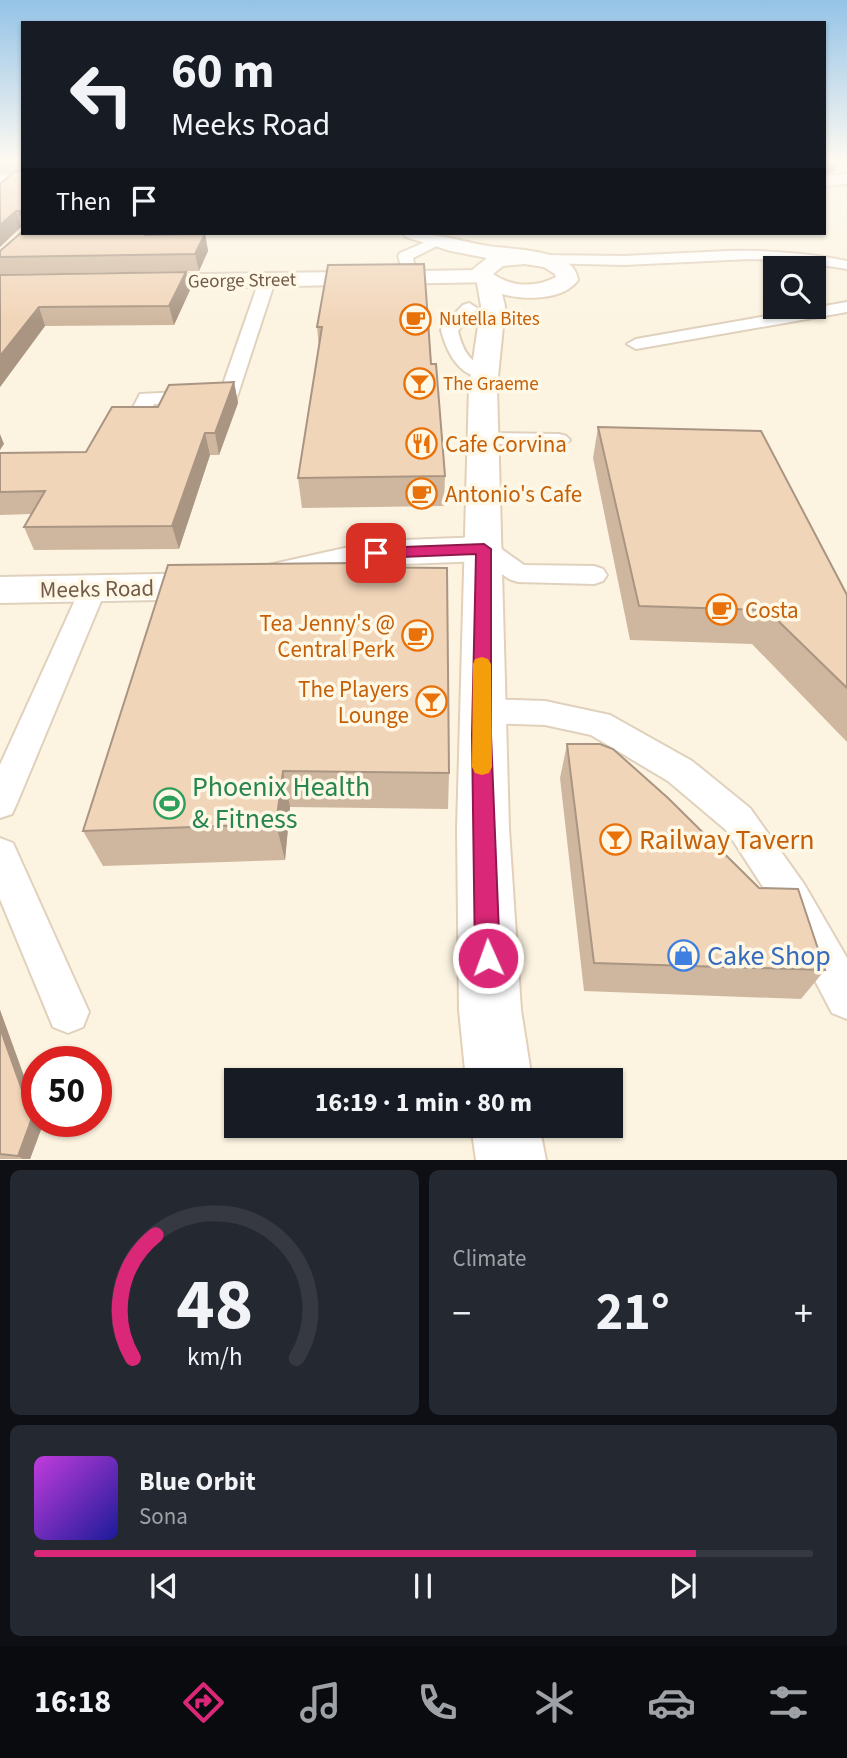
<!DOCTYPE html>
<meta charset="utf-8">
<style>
body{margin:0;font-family:"Source Sans 3",sans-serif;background:#242831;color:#f1f3f6;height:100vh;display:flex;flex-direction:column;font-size:26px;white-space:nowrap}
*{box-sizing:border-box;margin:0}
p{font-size:23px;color:#9ea1a6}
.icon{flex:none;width:38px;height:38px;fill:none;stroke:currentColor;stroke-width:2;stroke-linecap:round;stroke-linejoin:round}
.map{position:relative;height:1160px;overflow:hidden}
.sheet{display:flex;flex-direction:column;gap:10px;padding:10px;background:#0d0f14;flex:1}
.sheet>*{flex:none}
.guide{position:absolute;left:21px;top:21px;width:805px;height:214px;border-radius:0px;box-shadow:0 2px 5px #0004;background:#171b24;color:#f1f3f6;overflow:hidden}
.fabs{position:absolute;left:763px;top:256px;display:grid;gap:14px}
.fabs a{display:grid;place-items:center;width:63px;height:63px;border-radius:0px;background:#171b24;box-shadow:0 2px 5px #0004;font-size:35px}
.speed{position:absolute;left:21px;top:1046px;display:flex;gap:14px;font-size:35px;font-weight:700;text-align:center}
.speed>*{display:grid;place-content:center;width:91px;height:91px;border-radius:50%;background:#171b24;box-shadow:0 2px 5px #0004;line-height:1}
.speed .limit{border:10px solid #d22;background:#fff;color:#111}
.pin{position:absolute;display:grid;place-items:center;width:60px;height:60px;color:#fff;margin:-30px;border-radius:14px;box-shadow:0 4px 10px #0006}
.me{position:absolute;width:77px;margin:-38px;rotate:358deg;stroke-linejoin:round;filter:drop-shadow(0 0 5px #0008)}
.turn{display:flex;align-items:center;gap:24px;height:147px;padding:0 35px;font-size:32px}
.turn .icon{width:91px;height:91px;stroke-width:2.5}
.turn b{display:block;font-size:49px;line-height:60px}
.then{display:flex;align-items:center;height:66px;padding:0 35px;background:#0003;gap:14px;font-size:26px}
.big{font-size:52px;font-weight:700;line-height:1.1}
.sheet .tile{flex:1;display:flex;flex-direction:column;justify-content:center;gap:10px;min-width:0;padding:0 24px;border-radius:10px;background:#242831}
.sheet .dial{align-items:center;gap:0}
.dial svg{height:182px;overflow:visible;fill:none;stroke:#363941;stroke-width:7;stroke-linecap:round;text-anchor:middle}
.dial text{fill:#f1f3f6;stroke:none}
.song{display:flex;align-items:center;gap:21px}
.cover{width:84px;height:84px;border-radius:10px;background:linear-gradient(135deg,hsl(290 70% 55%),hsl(240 70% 35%))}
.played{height:7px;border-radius:4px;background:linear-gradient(90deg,#db2777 85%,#363941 85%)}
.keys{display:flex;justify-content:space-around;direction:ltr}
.heat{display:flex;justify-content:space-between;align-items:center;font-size:38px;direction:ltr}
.sheet .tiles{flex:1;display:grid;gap:10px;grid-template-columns:1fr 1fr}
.tile:last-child{grid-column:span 2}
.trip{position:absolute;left:224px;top:1068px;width:399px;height:70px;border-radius:0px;background:#171b24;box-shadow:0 2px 5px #0004;font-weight:700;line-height:70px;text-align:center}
.tabs{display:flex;height:112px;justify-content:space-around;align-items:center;background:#090b0e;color:#9ea1a6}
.tabs .icon{width:49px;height:49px}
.tabs .active{color:#db2777}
.tabs b{font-size:32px;color:#f1f3f6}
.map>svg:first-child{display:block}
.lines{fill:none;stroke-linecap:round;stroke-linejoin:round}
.service-casing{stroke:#e0d1bd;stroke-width:4}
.minor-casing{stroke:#e0d1bd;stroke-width:4}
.secondary-casing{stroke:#e2d0b8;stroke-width:4}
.service{fill:#fff;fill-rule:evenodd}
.minor{fill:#fff;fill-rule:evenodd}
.secondary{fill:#fff;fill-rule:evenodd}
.wall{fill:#cfb79f}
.shaded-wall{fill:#a99582}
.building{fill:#f1d5b9;stroke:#a99582;stroke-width:2}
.route{fill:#db2777;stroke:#8e194d;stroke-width:2}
.slow{fill:#f59e0b}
.labels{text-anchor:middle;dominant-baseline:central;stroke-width:7;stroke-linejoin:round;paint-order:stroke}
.far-street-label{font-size:19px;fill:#725c49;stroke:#fff8e7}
.far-food-label{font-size:19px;fill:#c56008;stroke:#fff8e7;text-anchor:start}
.food-label{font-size:23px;fill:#c56008;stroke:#fff8e7;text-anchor:start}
.street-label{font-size:23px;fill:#725c49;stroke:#fff8e7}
.near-leisure-label{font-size:28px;fill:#27864d;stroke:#fff8e7;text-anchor:start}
.near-food-label{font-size:28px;fill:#c56008;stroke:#fff8e7;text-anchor:start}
.near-shop-label{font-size:28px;fill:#366cbe;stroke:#fff8e7;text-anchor:start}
</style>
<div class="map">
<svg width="847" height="1160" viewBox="0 0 847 1160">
<rect width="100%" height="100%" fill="#fcf4e1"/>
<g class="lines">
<defs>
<g id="service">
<path d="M430 240 435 241V247L413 258 416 272 414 275H404L398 256 400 253Z"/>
<path d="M727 251C767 250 807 253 847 261V269L797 261 750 259 624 265 539 263 532 259 539 255 624 256Z"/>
<path d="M267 276 275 281 236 400 154 404 144 423H130L127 419 140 394 221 390 259 281Z"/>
<path d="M847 302V312L636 349 627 344 636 339Z"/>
<path d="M469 303 477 308 458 331C461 344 466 358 479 364 486 367 489 367 494 372L492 376C462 383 447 354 441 330L443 326 463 305Z"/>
<path d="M483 433 559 434 566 436 570 440 566 444 559 446 476 443 473 439 476 435Z"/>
<path d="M484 541 493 543 524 565 594 566 603 569 607 575 603 581 594 584 518 582 509 579 475 555 471 549 475 543Z"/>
<path d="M93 580 102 583 106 589 17 803 12 814 0 818V765L80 589 84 583Z"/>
<path d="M481 699 545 701 610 715 692 761 750 808 804 884 847 958V1019L832 1013 778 910 726 830 668 781 591 735 545 725 481 723 470 720 465 711 470 702Z"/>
<path d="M0 838 13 843 89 1012 83 1027 68 1033 53 1027 0 899Z"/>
</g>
<g id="minor">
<path d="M23 174V184L0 185V175Z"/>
<path d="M847 174V184L824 186V176Z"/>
<path d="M483 270 491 272 494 277 491 282 135 289 127 287 124 282 127 277 135 275Z"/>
<path d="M484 537 497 541 502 549 497 557 484 561 376 565 278 588 264 584 259 575 264 566 376 541Z"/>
<path d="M212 573 226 577 231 586 226 595 212 599 0 603V577Z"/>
</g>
<g id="secondary">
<path d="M403 233C433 232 459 241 488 246 510 249 537 249 558 258 570 263 576 268 578 280 563 301 524 300 502 294L505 306 497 387 509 829 521 1010 532 1080H466L459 1010 457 829 469 387 481 306 477 283 471 271 487 258 451 251 406 237ZM525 264 544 267 555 274 556 277C536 288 511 287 493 274L503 266Z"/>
<path d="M471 1125H539L546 1160H476Z"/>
</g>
</defs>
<use href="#service" class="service-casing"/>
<use href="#minor" class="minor-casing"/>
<use href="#secondary" class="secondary-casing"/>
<use href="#service" class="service"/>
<use href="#minor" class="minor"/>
<use href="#secondary" class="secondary"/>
</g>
<g class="wall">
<path d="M0 160H23V227H21L0 247V184L13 173 0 172Z"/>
<path d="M23 233H161L160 235 205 234 208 251 199 271 0 274V251Z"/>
<path d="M328 265 431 364 445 476 444 506 302 508 298 478 319 348 317 327Z"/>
<path d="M186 272 190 290 174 325 45 326 0 387V275Z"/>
<path d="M234 382 238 403 219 455H210L179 549 34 550 24 527 32 514 0 515V453L86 452 158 407Z"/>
<path d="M598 427 847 595V742L752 644 630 640 593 458Z"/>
<path d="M349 563V567L449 773 448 809 290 807 285 860 103 866 83 831Z"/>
<path d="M567 744 825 970 801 999 584 991 560 778Z"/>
<path d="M0 1010 37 1112V1122H40L42 1127 30 1159H0Z"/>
</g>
<g class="shaded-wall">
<path d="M824 160H838L834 172 824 174Z"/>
<path d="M16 211 21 227 0 247V225Z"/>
<path d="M146 233H161L149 252 145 235Z"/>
<path d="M205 234 208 251 199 271 195 254Z"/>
<path d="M186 272 190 290 174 325 169 306Z"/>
<path d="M39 307 45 326 0 387V356Z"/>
<path d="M234 382 238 403 219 455 215 433Z"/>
<path d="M205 433 210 455 179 549 172 526Z"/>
<path d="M0 434 4 444 0 450Z"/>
<path d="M283 771 290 807 285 860 276 824Z"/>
<path d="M0 1010 37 1112V1122H40L42 1127 30 1159H23L18 1156 0 1028Z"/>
</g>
<g class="building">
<path d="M23 165V214H20V211H16L0 225V184L14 172 20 171 21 167Z"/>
<path d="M23 231V233H146L145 235 205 234 195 254 0 257V251Z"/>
<path d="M424 264 431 364H436L445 476 298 478 322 327H317L328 265Z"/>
<path d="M186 272 169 306 39 307 0 356V275Z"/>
<path d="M234 382 215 433H205L172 526 24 527 45 491 0 492V453L86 452 112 407H158L169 385Z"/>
<path d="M598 427 761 431 847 595V688L767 610 639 606Z"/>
<path d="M349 563 348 567 447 568 449 773 283 771 276 824 83 831 168 565Z"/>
<path d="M567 744H600L613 749 668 798 759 888 798 889 825 970 594 963Z"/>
<path d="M0 1028 32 1118 18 1156 0 1154Z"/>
</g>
<linearGradient id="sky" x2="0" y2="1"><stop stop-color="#94c3e7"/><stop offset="0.5" stop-color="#fefaf2"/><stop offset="1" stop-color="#fefaf2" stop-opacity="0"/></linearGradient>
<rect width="847" height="322" fill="url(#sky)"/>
<path class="route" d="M484 544 491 549V735L500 958 496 967 488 971 479 967 475 958 472 735 476 554 376 558 369 553 376 548Z"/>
<path class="slow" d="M482 657 488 659 491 664 492 767 489 773 482 775 475 773 472 767 473 664 475 659Z"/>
<defs>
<symbol id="cafe-ring" viewBox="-11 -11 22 22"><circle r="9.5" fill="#fff8e7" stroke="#e8710a" stroke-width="1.5"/><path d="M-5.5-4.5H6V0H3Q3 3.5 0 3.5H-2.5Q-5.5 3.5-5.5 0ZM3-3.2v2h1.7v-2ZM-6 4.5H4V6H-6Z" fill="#e8710a"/></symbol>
<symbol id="bar-ring" viewBox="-11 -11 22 22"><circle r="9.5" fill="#fff8e7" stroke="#e8710a" stroke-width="1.5"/><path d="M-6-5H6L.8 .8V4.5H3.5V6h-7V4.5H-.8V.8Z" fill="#e8710a"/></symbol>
<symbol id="restaurant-ring" viewBox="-11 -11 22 22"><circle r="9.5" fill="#fff8e7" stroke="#e8710a" stroke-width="1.5"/><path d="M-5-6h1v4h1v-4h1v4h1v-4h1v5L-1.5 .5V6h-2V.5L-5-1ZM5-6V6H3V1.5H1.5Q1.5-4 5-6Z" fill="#e8710a"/></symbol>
<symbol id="stadium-ring" viewBox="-11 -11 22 22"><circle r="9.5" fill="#fff8e7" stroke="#2e9e5b" stroke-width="1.5"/><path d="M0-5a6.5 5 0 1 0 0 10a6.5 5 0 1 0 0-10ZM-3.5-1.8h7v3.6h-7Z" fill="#2e9e5b"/></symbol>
<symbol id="shop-ring" viewBox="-11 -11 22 22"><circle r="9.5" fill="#fff8e7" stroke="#3f7fe0" stroke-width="1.5"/><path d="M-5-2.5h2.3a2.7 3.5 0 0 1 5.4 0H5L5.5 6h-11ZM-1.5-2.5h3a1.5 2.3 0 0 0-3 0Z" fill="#3f7fe0"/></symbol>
</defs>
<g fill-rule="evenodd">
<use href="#cafe-ring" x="398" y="302" width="35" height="35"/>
<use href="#bar-ring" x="402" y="366" width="35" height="35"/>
<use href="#restaurant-ring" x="404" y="426" width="35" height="35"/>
<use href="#cafe-ring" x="404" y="476" width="35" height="35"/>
<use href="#cafe-ring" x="704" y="592" width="35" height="35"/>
<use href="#cafe-ring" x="400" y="618" width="35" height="35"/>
<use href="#bar-ring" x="414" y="684" width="35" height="35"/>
<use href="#stadium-ring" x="152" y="786" width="35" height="35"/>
<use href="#bar-ring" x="598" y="822" width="35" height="35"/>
<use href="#shop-ring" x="666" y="938" width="35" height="35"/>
</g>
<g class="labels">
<g class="far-street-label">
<text transform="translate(242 281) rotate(-1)">George Street</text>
</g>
<g class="far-food-label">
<text x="439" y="319">Nutella Bites</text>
<text x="443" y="384">The Graeme</text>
</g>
<g class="food-label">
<text x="445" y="444">Cafe Corvina</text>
<text x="445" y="494">Antonio's Cafe</text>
<text x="745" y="610">Costa</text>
<text x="395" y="623" text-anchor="end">Tea Jenny's @<tspan x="395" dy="26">Central Perk</tspan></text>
<text x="409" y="689" text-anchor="end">The Players<tspan x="409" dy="26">Lounge</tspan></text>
</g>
<g class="street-label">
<text transform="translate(97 589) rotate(-1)">Meeks Road</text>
</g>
<g class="near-leisure-label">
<text x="192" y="787">Phoenix Health<tspan x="192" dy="32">&amp; Fitness</tspan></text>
</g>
<g class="near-food-label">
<text x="639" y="840">Railway Tavern</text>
</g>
<g class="near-shop-label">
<text x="707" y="956">Cake Shop</text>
</g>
</g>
</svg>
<div class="fabs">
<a><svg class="icon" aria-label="search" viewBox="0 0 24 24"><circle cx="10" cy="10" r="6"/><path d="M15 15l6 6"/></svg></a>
</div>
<div class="speed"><div class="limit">50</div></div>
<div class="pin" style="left:376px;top:553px;background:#d93025"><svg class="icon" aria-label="arrive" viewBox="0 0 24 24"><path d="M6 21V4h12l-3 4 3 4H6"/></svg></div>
<svg class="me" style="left:488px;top:958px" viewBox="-20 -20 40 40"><circle r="17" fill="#db2777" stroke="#fff" stroke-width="3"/><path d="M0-11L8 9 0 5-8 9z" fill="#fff"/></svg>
<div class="trip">16:19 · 1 min · 80 m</div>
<div class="guide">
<div class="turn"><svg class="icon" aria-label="left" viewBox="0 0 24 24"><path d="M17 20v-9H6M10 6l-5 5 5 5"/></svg><div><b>60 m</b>Meeks Road</div></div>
<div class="then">Then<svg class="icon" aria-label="arrive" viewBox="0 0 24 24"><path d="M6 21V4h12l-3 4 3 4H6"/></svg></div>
</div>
</div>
<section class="sheet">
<div class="tiles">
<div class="tile dial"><svg viewBox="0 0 100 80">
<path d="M14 69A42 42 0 1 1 86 69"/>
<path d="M14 69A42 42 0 0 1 24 15" stroke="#db2777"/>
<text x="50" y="56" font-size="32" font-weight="700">48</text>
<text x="50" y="72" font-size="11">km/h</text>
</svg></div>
<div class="tile"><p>Climate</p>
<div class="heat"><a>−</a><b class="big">21°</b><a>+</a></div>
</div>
<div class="tile">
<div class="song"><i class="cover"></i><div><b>Blue Orbit</b><p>Sona</p></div></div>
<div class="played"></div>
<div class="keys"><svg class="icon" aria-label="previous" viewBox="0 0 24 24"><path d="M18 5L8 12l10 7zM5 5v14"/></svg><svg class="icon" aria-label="pause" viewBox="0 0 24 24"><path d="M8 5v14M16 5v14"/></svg><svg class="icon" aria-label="next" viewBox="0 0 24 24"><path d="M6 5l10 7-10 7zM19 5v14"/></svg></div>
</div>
</div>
</section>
<nav class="tabs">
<b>16:18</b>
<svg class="icon active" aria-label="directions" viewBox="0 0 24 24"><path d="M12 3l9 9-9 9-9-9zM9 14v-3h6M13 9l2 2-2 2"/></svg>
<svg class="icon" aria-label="music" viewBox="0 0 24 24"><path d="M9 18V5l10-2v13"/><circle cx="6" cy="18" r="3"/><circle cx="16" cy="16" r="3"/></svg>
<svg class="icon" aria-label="phone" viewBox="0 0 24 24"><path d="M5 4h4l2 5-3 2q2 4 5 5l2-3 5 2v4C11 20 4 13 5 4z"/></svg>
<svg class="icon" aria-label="climate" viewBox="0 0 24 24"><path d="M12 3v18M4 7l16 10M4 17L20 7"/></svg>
<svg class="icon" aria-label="car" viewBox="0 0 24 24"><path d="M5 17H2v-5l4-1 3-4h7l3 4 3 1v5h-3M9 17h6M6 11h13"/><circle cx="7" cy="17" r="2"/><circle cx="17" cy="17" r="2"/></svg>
<svg class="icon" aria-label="filters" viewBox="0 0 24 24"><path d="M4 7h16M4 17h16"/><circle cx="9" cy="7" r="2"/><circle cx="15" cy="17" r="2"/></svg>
</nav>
